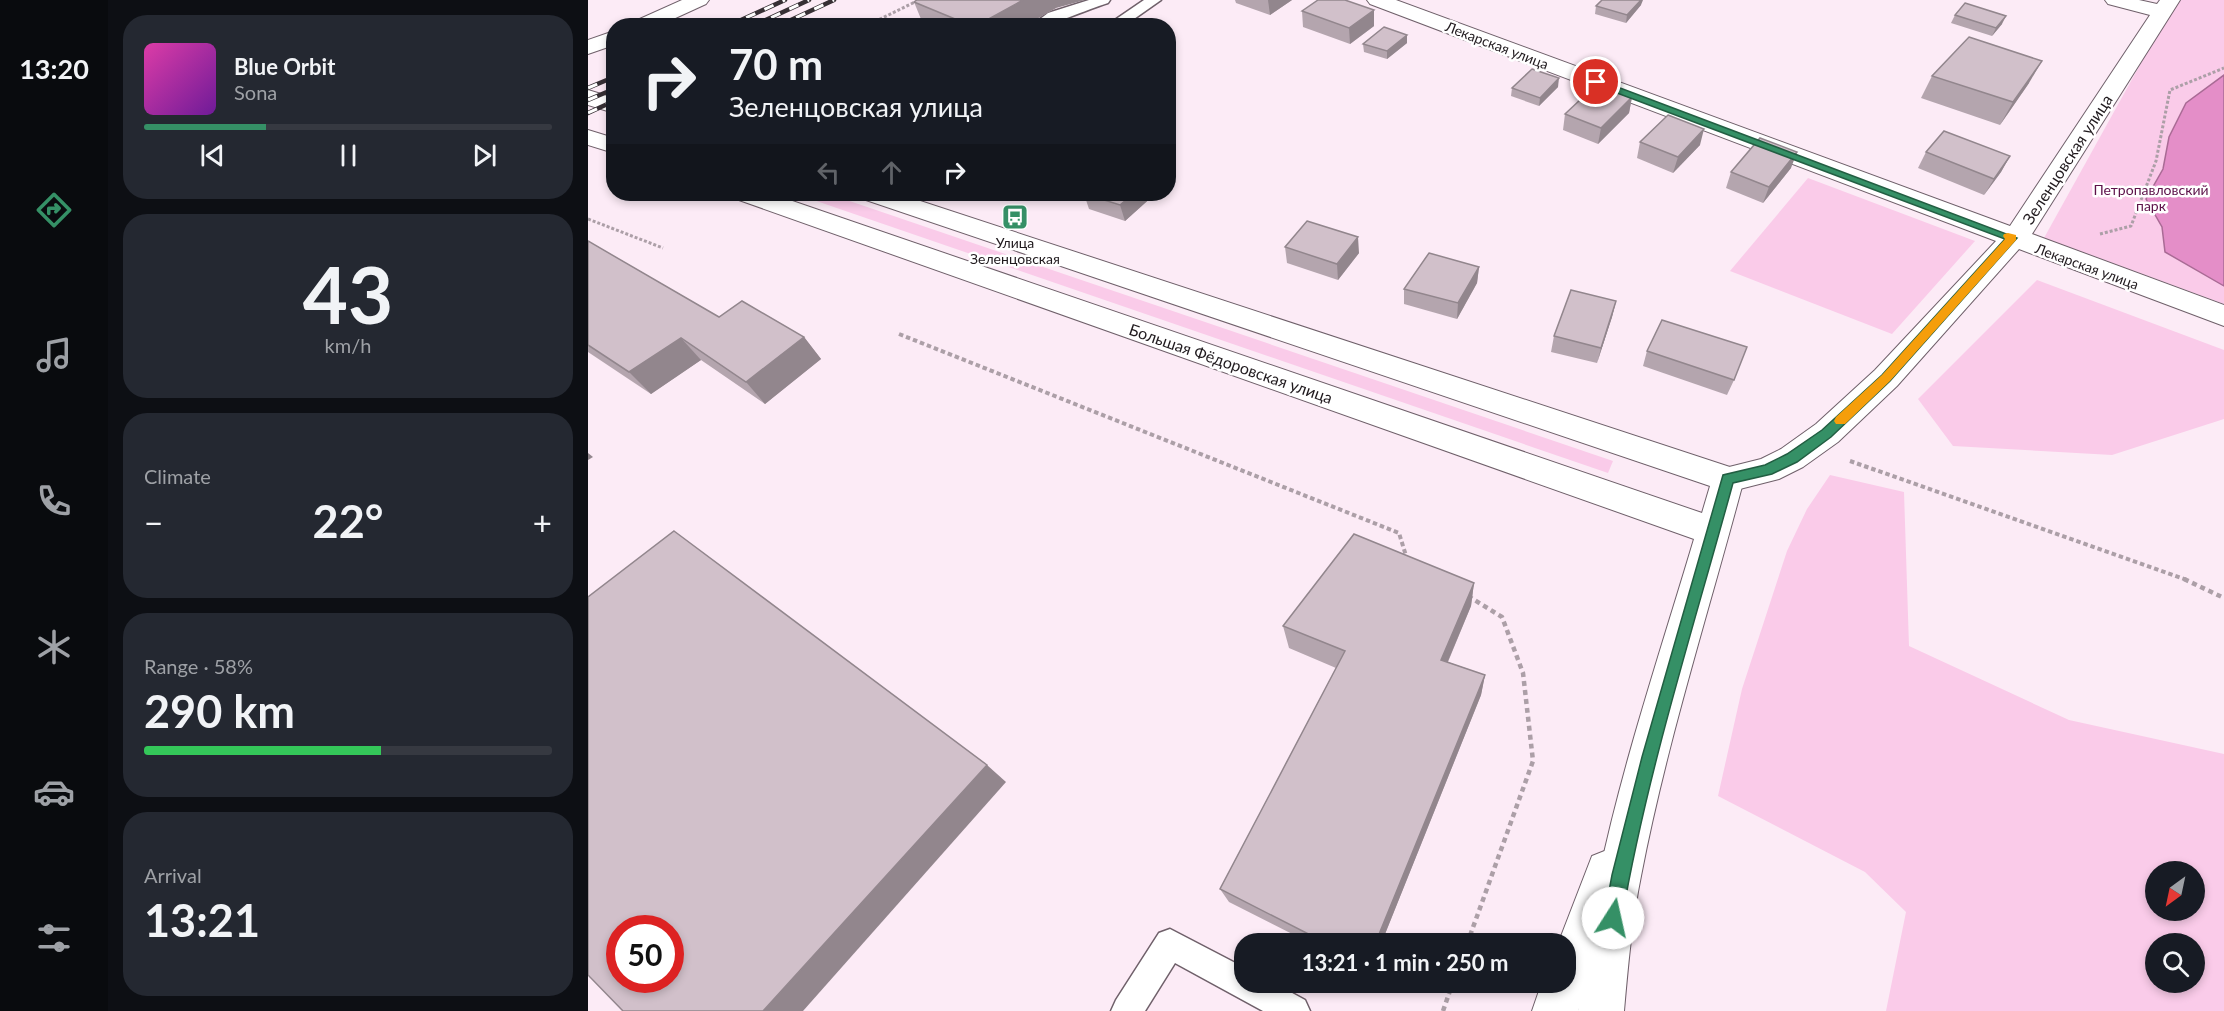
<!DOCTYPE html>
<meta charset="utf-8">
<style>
body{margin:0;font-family:Lato,sans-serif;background:#242831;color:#f1f3f6;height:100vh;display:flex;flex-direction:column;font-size:22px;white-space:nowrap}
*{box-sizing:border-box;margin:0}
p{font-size:20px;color:#9ea1a6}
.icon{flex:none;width:33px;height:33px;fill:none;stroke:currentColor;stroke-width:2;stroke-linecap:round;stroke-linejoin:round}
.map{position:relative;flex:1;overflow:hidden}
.drawer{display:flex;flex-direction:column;gap:15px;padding:15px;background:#0d0f14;width:480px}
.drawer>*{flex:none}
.hud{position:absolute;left:18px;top:18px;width:570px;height:183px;border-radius:24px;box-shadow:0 3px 9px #0003;background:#171b24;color:#f1f3f6;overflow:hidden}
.needle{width:39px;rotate:213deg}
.controls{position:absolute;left:1557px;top:861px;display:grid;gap:12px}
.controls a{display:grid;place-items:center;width:60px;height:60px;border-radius:50%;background:#171b24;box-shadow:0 3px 9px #0003;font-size:30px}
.speed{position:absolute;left:18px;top:915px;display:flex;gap:12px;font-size:30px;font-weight:700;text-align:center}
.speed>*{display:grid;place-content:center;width:78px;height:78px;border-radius:50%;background:#171b24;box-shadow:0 3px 9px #0003;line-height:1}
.speed .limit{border:9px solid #d22;background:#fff;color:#111}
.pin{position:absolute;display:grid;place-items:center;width:51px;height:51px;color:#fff;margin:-26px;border:3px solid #fff;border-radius:50%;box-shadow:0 2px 6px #0007}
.me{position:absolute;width:66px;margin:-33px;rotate:10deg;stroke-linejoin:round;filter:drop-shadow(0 0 4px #0008)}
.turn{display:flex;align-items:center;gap:21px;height:126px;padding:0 24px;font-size:27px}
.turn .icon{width:78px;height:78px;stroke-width:2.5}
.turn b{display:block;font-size:42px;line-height:51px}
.lanes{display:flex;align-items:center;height:57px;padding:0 24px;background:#0003;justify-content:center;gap:30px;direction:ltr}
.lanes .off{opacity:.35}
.big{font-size:45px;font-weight:700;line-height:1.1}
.drawer .card{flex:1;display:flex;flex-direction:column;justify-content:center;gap:9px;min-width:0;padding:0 21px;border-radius:24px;background:#242831}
.drawer .dial{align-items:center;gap:0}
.dial b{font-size:78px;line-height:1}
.song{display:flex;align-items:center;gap:18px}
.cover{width:72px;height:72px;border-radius:9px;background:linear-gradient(135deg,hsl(320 70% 55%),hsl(280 70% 35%))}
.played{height:6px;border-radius:3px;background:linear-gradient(90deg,#359066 30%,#363941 30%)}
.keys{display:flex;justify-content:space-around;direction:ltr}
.heat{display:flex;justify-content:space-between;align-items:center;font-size:33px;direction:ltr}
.charge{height:9px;border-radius:4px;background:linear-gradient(90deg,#34c759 58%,#363941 0)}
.trip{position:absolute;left:646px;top:933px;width:342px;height:60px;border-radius:24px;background:#171b24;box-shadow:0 3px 9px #0003;font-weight:700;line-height:60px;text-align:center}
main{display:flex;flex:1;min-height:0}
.dock{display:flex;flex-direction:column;width:108px;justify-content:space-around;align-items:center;background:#090b0e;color:#9ea1a6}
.dock .icon{width:42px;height:42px}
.dock .selected{color:#359066}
.dock b{font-size:27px;color:#f1f3f6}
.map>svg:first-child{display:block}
.green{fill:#facbe9;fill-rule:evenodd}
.water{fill:#e48ec8;stroke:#a96b95;stroke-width:1.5}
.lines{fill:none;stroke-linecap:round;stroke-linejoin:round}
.service-casing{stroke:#6f606a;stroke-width:3}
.minor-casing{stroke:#6f606a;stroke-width:2}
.secondary-casing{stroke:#6f606a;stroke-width:2}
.path-far2{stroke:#ac9fa7;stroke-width:3;stroke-dasharray:3 2;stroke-linecap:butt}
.path-far1{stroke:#ac9fa7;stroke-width:4;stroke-dasharray:4.5 3;stroke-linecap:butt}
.path{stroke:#ac9fa7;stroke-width:4.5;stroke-dasharray:5 4;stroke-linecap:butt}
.service{fill:#fff;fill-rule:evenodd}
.minor{fill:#fff;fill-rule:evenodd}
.secondary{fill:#fff;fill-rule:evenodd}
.rail-casing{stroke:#362f34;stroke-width:4.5}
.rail{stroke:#fff;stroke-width:3;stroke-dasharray:10;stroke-linecap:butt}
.wall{fill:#b4a5ae}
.shaded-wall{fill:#92868d}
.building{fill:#d1c0ca;stroke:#92868d;stroke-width:1.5;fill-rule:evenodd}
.route{fill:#359066;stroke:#225e42;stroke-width:1.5}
.slow{fill:#f59e0b}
.labels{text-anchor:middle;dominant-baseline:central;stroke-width:5;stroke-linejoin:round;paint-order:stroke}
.far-street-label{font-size:14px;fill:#201a1e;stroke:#fff}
.far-park-label{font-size:14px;fill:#5c1149;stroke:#fff}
.far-poi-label{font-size:14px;fill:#201a1e;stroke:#fff}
.street-label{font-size:16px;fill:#201a1e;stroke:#fff}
</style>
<main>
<nav class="dock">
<b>13:20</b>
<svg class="icon selected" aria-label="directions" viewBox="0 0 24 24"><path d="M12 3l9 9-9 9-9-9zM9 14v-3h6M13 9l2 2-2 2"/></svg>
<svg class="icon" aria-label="music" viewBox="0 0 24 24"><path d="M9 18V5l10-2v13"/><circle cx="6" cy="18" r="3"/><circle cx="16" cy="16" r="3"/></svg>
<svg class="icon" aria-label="phone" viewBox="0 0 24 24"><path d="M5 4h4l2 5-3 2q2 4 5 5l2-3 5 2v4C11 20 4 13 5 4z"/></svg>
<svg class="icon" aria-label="climate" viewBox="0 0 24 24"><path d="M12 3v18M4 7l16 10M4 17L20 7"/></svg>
<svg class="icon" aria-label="car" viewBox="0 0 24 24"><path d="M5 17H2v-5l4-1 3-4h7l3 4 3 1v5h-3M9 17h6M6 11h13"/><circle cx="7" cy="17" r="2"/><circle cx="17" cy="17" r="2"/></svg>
<svg class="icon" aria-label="filters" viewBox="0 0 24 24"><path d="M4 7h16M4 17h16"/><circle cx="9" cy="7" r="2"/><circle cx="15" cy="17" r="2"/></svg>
</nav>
<section class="drawer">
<div class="card">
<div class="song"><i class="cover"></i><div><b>Blue Orbit</b><p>Sona</p></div></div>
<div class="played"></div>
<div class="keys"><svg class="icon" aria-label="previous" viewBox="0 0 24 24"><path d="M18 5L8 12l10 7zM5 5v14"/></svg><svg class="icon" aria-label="pause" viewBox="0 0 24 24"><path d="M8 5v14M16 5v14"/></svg><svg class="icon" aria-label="next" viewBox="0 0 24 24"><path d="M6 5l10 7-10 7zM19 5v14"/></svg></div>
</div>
<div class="card dial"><b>43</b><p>km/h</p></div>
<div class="card"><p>Climate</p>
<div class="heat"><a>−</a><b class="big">22°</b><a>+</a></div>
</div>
<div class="card"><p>Range · 58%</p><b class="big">290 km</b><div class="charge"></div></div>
<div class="card"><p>Arrival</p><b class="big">13:21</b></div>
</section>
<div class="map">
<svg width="1636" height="1011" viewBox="0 0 1636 1011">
<rect width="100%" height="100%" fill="#fcebf6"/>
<g class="green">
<path d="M1588 0H1636V304L1456 238Z"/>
<path d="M1220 178 1387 241 1304 334 1142 271Z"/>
<path d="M208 194H241L1025 461 1020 473Z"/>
<path d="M1449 280 1636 350V419L1524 455 1365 446 1330 399Z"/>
<path d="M1242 475 1316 492 1321 646 1481 720 1636 754V1011H1298L1318 912 1277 872 1130 796 1154 689 1199 551 1219 509ZM1568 872H1606V910H1568ZM1568 944H1606V982H1568Z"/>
</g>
<path class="water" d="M1636 75V286L1577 252 1574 227 1558 199 1575 169 1581 137 1598 103Z"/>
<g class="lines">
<defs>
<g id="service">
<path d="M501 0H522L520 3C497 10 465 26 443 26L460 13Z"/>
<path d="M556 0H573L536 26H518Z"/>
<path d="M582 929 657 968V982H684L717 1000 722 1011H675L587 963 557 1011H523L528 1000 571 933Z"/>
</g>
<g id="minor">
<path d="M94 0H121L118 4 70 26H42L45 22Z"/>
<path d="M779 0H808L1422 226 1562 15 1520 4 1517 0H1551L1569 4 1572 0H1592L1444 234 1636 305V326L1431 249 1309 386 1250 442 1215 467 1191 479 1140 492 1129 488 1124 479 1129 470 1173 459 1193 449 1228 424 1287 370 1408 241 782 4Z"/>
<path d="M26 31V45L0 54V40Z"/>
<path d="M1019 850 1034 856 1040 871 990 1011H944L954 982H978V944H970L1004 856Z"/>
</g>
<g id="secondary">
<path d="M0 90 26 98V113L0 105Z"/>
<path d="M0 130 26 138V153L0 145Z"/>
<path d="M148 194H184L1114 513 1122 486 278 200 274 194H311L1151 470 1156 479C1121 611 1079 741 1053 876 1044 920 1040 966 1036 1011H990C996 966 1001 920 1011 876 1035 762 1073 650 1106 539L151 200Z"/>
</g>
</defs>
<use href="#service" class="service-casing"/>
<use href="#minor" class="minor-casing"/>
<use href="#secondary" class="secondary-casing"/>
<g class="path-far2">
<path d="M278 26 331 0"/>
<path d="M0 219 75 248"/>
<path d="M1512 234 1543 226 1568 161 1582 90 1636 68"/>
</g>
<g class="path-far1">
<path d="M311 334 811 533 819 559"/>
<path d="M1262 461 1599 580"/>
</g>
<g class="path">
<path d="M1596 579 1636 598"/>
<path d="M879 944 945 761 935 673 914 617 880 596"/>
<path d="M855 1011 865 982"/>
</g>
<use href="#service" class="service"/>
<use href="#minor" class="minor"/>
<use href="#secondary" class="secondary"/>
<defs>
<g id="rail">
<path d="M140 26 197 0"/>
<path d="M165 26 221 0"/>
<path d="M190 26 246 0"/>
<path d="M0 88 26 77"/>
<path d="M0 100 26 89"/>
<path d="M0 113 26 101"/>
</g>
</defs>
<use href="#rail" class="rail-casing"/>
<use href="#rail" class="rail"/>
</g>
<g class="wall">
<path d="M647 0H704L682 15 648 3Z"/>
<path d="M326 2 468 8 436 26H339L335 24Z"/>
<path d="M1053 5 1038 23 1007 14 1008 6Z"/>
<path d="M714 11 786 26 762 44 715 27Z"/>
<path d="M1367 15 1414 24 1404 36 1363 23Z"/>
<path d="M819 43 799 59 776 52 775 44Z"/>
<path d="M1344 76 1441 83 1412 125 1333 98Z"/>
<path d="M970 87 951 106 923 96 924 88Z"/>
<path d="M1044 97 1041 113 1010 144 975 130 977 114Z"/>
<path d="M1052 142 1112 145 1085 173 1049 158Z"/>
<path d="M1338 152 1422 156 1413 172 1396 195 1330 168Z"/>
<path d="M1203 168 1175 203 1138 188 1143 172Z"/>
<path d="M496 194H567L537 221 501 209Z"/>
<path d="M0 241 131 317 216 337 233 359 177 404 113 360 63 394 0 352Z"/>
<path d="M697 247 771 253 750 280 699 263Z"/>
<path d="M891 267 889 283 869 319 816 304V289Z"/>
<path d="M1028 301 1024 317 1009 363 963 352 966 336Z"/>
<path d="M1059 351 1146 380 1139 395 1055 366Z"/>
<path d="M886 583 883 606 860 662 897 675 893 695 793 944H724L641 902 632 889 748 668 701 648 695 626Z"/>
</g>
<g class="shaded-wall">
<path d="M435 0H497L468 8 436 26H388Z"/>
<path d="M680 0H704L682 15Z"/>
<path d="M1053 0H1055L1053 5 1038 23 1039 15Z"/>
<path d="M786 10V26L762 44 761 28Z"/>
<path d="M1418 16 1414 24 1404 36 1408 28Z"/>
<path d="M819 35V43L799 59V51Z"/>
<path d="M1454 61 1441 83 1412 125 1425 102Z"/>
<path d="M971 78 970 87 951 106 952 98Z"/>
<path d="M1044 97 1041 113 1010 144 1013 128Z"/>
<path d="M1116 129 1112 145 1085 173 1090 157Z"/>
<path d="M1209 152 1203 168 1175 203 1181 187Z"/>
<path d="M1422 156 1413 172 1396 195 1406 179Z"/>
<path d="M545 194H567L537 221 532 205Z"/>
<path d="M770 237 771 253 750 280 749 264Z"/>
<path d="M891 267 889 283 869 319 870 303Z"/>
<path d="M1028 301 1024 317 1009 363 1013 348Z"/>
<path d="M216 337 233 359 177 404 158 382Z"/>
<path d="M93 338 113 360 63 394 41 372Z"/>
<path d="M0 453 5 457 0 460Z"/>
<path d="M886 583 883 606 852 680 853 660Z"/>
<path d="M897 675 893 695 793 944H787Z"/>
<path d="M399 765 418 782 215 1011H175Z"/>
</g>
<g class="building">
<path d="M329 0H435L388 26H384L326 2Z"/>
<path d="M730 0H757L786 10 761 28 714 11Z"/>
<path d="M1014 0H1053L1039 15 1008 6Z"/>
<path d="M1377 3 1418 16 1408 28 1367 15Z"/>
<path d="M796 27 819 35 799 51 775 44Z"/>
<path d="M1381 37 1454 61 1425 102 1344 76Z"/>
<path d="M944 69 971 78 952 98 924 88Z"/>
<path d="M1009 84 1044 97 1013 128 977 114Z"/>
<path d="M1080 115 1116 129 1090 157 1052 142Z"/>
<path d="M1356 131 1422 156 1406 179 1338 152Z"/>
<path d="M1172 138 1209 152 1181 187 1143 172Z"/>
<path d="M497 194H545L532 205Z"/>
<path d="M719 221 770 237 749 264 697 247Z"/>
<path d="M0 241 131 317 154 301 216 337 158 382 93 338 41 372 0 345Z"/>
<path d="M841 253 891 267 870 303 816 289Z"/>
<path d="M983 290 1028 301 1013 348 966 336Z"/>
<path d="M1074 320 1159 347 1146 380 1059 351Z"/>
<path d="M86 531 399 765 175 1011H35L0 975V597ZM32 928H82V980H32Z"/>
<path d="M766 534 886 583 853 660 897 675 787 944H740L632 889 757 651 695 626Z"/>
</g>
<path class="route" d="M1005 80H1011L1429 238 1302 381 1243 437 1209 462 1184 474 1145 483C1106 626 1059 772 1034 918L1031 924 1025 927 1018 924 1016 918 1024 875 1054 757 1135 475 1177 465 1199 454 1234 430 1294 375 1417 239 1005 84Z"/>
<path class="slow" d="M1420 233 1428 235V240L1302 381 1257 424H1248L1246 421 1248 417 1294 375 1417 239 1415 236 1416 234Z"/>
<defs>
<symbol id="bus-square" viewBox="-11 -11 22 22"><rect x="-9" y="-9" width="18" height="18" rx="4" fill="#359066" stroke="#fff"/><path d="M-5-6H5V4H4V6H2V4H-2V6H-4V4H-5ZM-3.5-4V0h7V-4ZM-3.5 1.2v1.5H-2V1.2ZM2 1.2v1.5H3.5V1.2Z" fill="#fff"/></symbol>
</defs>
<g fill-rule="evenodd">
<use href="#bus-square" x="412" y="202" width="30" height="30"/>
</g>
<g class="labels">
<g class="far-street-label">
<text transform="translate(909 45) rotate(21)">Лекарская улица</text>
<text transform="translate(1499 266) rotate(20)">Лекарская улица</text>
</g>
<g class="far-park-label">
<text x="1563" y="189">Петропавловский<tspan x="1563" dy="16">парк</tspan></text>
</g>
<g class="far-poi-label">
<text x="427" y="242">Улица<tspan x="427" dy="16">Зеленцовская</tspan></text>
</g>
<g class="street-label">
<text transform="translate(1479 159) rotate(-57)">Зеленцовская улица</text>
<text transform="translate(643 363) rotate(19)">Большая Фёдоровская улица</text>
</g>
</g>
</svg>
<div class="controls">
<a><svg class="needle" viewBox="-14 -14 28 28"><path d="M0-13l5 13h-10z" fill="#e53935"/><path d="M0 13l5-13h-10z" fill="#9ea1a6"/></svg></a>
<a><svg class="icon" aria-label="search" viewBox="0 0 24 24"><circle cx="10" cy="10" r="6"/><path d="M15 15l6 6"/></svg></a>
</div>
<div class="speed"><div class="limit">50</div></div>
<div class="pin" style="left:1008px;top:82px;background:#d93025"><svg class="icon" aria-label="arrive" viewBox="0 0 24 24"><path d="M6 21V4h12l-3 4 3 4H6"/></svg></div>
<svg class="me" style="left:1025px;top:918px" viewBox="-20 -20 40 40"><circle r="19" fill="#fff"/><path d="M0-13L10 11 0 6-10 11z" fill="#359066"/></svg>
<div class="trip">13:21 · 1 min · 250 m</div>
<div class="hud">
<div class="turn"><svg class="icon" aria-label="right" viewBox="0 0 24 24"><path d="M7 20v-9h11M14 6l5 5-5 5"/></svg><div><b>70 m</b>Зеленцовская улица</div></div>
<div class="lanes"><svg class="icon off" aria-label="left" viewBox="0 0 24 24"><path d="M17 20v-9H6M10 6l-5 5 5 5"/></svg><svg class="icon off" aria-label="ahead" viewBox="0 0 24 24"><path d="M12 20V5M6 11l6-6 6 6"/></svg><svg class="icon" aria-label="right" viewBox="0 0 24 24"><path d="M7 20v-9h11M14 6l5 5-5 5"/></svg></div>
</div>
</div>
</main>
